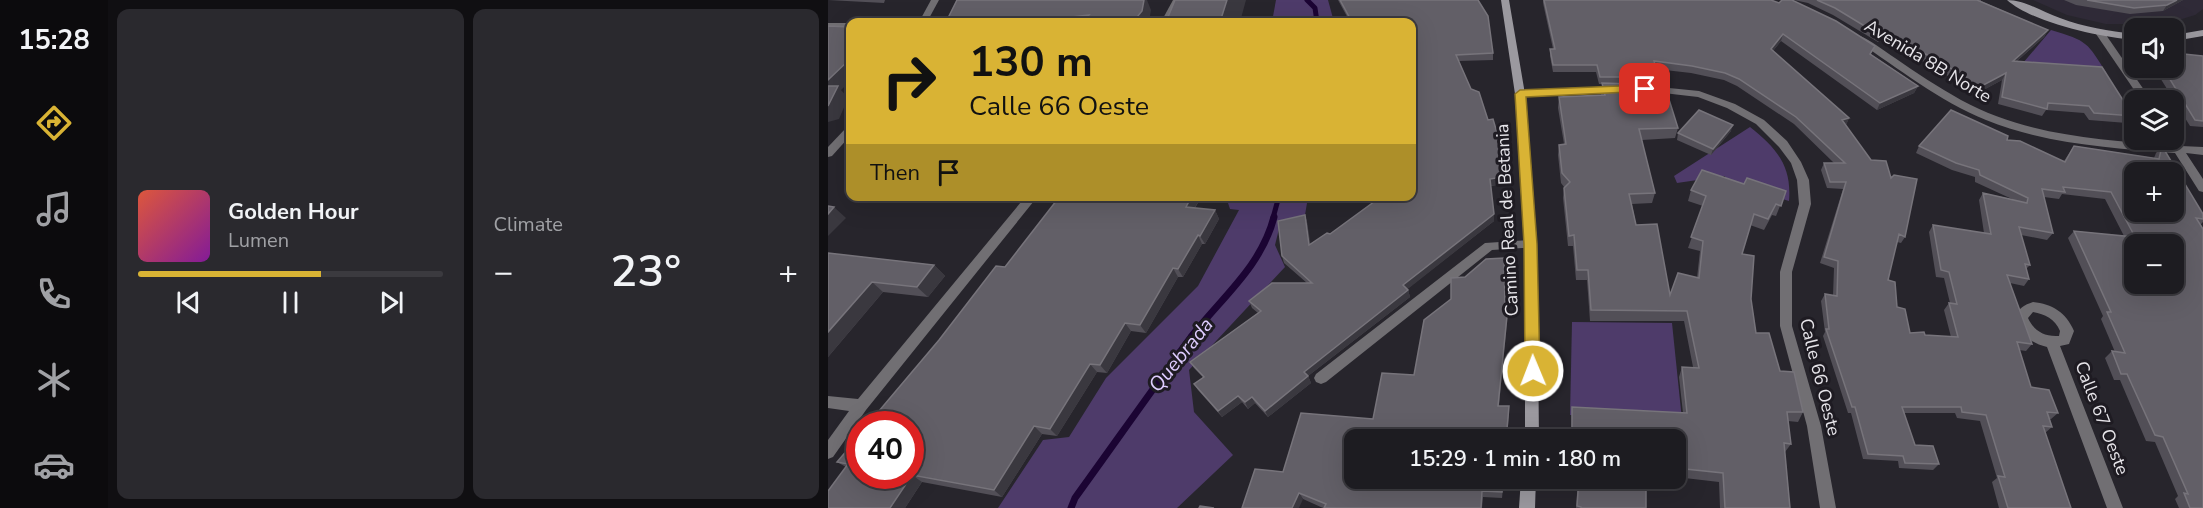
<!DOCTYPE html>
<meta charset="utf-8">
<style>
body{margin:0;font-family:"Nunito Sans",sans-serif;background:#2a292e;color:#f1f3f6;height:100vh;display:flex;flex-direction:column;font-size:22px;white-space:nowrap}
*{box-sizing:border-box;margin:0}
p{font-size:20px;color:#a0a1a5}
.icon{flex:none;width:33px;height:33px;fill:none;stroke:currentColor;stroke-width:2;stroke-linecap:round;stroke-linejoin:round}
.map{position:relative;flex:1;overflow:hidden}
.details{display:flex;flex-direction:column;gap:9px;padding:9px;background:#100f12;width:720px}
.details>*{flex:none}
.banner{position:absolute;left:18px;top:18px;width:570px;height:183px;border-radius:12px;box-shadow:0 6px 24px #0002,0 0 0 2px #3b3a3f;background:#d9b334;color:#111;overflow:hidden}
.fabs{position:absolute;left:1296px;top:18px;display:grid;gap:12px}
.fabs a{display:grid;place-items:center;width:60px;height:60px;border-radius:12px;background:#1d1c21;box-shadow:0 6px 24px #0002,0 0 0 2px #3b3a3f;font-size:30px}
.speed{position:absolute;left:18px;top:411px;display:flex;gap:12px;font-size:30px;font-weight:700;text-align:center}
.speed>*{display:grid;place-content:center;width:78px;height:78px;border-radius:50%;background:#1d1c21;box-shadow:0 6px 24px #0002,0 0 0 2px #3b3a3f;line-height:1}
.speed .limit{border:9px solid #d22;background:#fff;color:#111}
.pin{position:absolute;display:grid;place-items:center;width:51px;height:51px;color:#fff;margin:-26px;border-radius:12px;box-shadow:0 3px 9px #0006}
.me{position:absolute;width:66px;margin:-33px;rotate:359deg;stroke-linejoin:round;filter:drop-shadow(0 0 4px #0008)}
.turn{display:flex;align-items:center;gap:21px;height:126px;padding:0 24px;font-size:27px}
.turn .icon{width:78px;height:78px;stroke-width:2.5}
.turn b{display:block;font-size:42px;line-height:51px}
.then{display:flex;align-items:center;height:57px;padding:0 24px;background:#0003;gap:12px;font-size:22px}
.big{font-size:45px;font-weight:600;line-height:1.1}
.details .widget{flex:1;display:flex;flex-direction:column;justify-content:center;gap:9px;min-width:0;padding:0 21px;border-radius:12px;background:#2a292e}
.song{display:flex;align-items:center;gap:18px}
.cover{width:72px;height:72px;border-radius:9px;background:linear-gradient(135deg,hsl(10 70% 55%),hsl(290 70% 35%))}
.played{height:6px;border-radius:3px;background:linear-gradient(90deg,#d9b334 60%,#3b3a3f 60%)}
.keys{display:flex;justify-content:space-around;direction:ltr}
.heat{display:flex;justify-content:space-between;align-items:center;font-size:33px;direction:ltr}
.details .tiles{flex:1;display:grid;gap:9px;grid-template-columns:repeat(2,1fr)}
.trip{position:absolute;left:516px;top:429px;width:342px;height:60px;border-radius:12px;background:#1d1c21;box-shadow:0 6px 24px #0002,0 0 0 2px #3b3a3f;font-weight:600;line-height:60px;text-align:center}
main{display:flex;flex:1;min-height:0}
.tab-bar{display:flex;flex-direction:column;width:108px;justify-content:space-around;align-items:center;background:#0c0b0d;color:#a0a1a5}
.tab-bar .icon{width:42px;height:42px}
.tab-bar .active{color:#d9b334}
.tab-bar b{font-size:27px;color:#f1f3f6}
.map>svg:first-child{display:block}
.built{fill:#2f2a37}
.green{fill:#4e3b6a}
.lines{fill:none;stroke-linecap:round;stroke-linejoin:round}
.stream-far1{stroke:#1b0433;stroke-width:5}
.stream{stroke:#1b0433;stroke-width:7}
.street{fill:#716f73;fill-rule:evenodd}
.secondary{fill:#9b999f;fill-rule:evenodd}
.wall{fill:#524f57}
.shaded-wall{fill:#3a383f}
.building{fill:#625f67;stroke:#77747b;stroke-width:1.5;fill-rule:evenodd}
.route{fill:#d9b334;stroke:#8d7422;stroke-width:1.5}
.labels{text-anchor:middle;dominant-baseline:central;stroke-width:6;stroke-linejoin:round;paint-order:stroke}
.street-label{font-size:18px;fill:#e7e5ea;stroke:#1e1b22}
.water-label{font-size:20px;font-style:italic;fill:#deccfe;stroke:#1e1b22}
</style>
<main>
<nav class="tab-bar">
<b>15:28</b>
<svg class="icon active" aria-label="directions" viewBox="0 0 24 24"><path d="M12 3l9 9-9 9-9-9zM9 14v-3h6M13 9l2 2-2 2"/></svg>
<svg class="icon" aria-label="music" viewBox="0 0 24 24"><path d="M9 18V5l10-2v13"/><circle cx="6" cy="18" r="3"/><circle cx="16" cy="16" r="3"/></svg>
<svg class="icon" aria-label="phone" viewBox="0 0 24 24"><path d="M5 4h4l2 5-3 2q2 4 5 5l2-3 5 2v4C11 20 4 13 5 4z"/></svg>
<svg class="icon" aria-label="climate" viewBox="0 0 24 24"><path d="M12 3v18M4 7l16 10M4 17L20 7"/></svg>
<svg class="icon" aria-label="car" viewBox="0 0 24 24"><path d="M5 17H2v-5l4-1 3-4h7l3 4 3 1v5h-3M9 17h6M6 11h13"/><circle cx="7" cy="17" r="2"/><circle cx="17" cy="17" r="2"/></svg>
</nav>
<section class="details">
<div class="tiles">
<div class="widget">
<div class="song"><i class="cover"></i><div><b>Golden Hour</b><p>Lumen</p></div></div>
<div class="played"></div>
<div class="keys"><svg class="icon" aria-label="previous" viewBox="0 0 24 24"><path d="M18 5L8 12l10 7zM5 5v14"/></svg><svg class="icon" aria-label="pause" viewBox="0 0 24 24"><path d="M8 5v14M16 5v14"/></svg><svg class="icon" aria-label="next" viewBox="0 0 24 24"><path d="M6 5l10 7-10 7zM19 5v14"/></svg></div>
</div>
<div class="widget"><p>Climate</p>
<div class="heat"><a>−</a><b class="big">23°</b><a>+</a></div>
</div>
</div>
</section>
<div class="map">
<svg width="1375" height="508" viewBox="0 0 1375 508">
<rect width="100%" height="100%" fill="#27252c"/>
<path class="built" d="M1205 0H1375V9L1367 15 1338 24H1278L1239 15Z"/>
<g class="green">
<path d="M448 0H500L506 22H444Z"/>
<path d="M1223 30C1260 41 1259 42 1279 74L1195 63Z"/>
<path d="M922 127C948 148 964 165 961 201L915 187H895L897 176 849 183 846 176Z"/>
<path d="M398 197H480L477 215 453 221 447 245 457 267 361 370 366 412 405 455 349 508H170L215 440 241 437 278 378 370 286 411 210 402 209Z"/>
<path d="M744 322 844 323 854 420 742 415Z"/>
</g>
<g class="lines">
<g class="stream-far1">
<path d="M479 0 487 8 489 22"/>
<path d="M445 218 451 196"/>
</g>
<path class="stream" d="M243 508 247 498C286 444 324 390 363 337 394 297 433 267 446 217"/>
<g class="street">
<path d="M103 0H111L99 22H91Z"/>
<path d="M345 0H353L341 22H333Z"/>
<rect x="0" y="23" width="22" height="6"/>
<path d="M1273 31 1276 32 1323 100H1313L1268 34Z"/>
<path d="M1032 36C1044 41 1056 51 1067 58 1088 73 1110 87 1133 100 1197 135 1271 140 1342 145L1339 140H1346V137L1353 146 1375 147V155L1358 153 1375 179V192L1371 191 1347 153C1284 148 1217 144 1158 120 1111 101 1070 68 1029 41L1027 39Z"/>
<path d="M821 86 871 91 907 104 936 120 959 141 973 162 981 180 983 204 964 272V326L993 426 1008 508H992L979 426 952 326V272L971 204 969 180 963 163 951 147 928 124 899 108 870 97 818 91 816 89Z"/>
<path d="M788 87 791 88V92L692 97 687 94 692 91Z"/>
<path d="M22 127V136L4 156 0 157V147L18 128Z"/>
<path d="M198 196H210L38 410 5 457 0 459V440L21 411 0 408V396L30 399Z"/>
<path d="M703 240 709 244 707 247 664 250 498 382 493 384 488 382 486 378 488 374 657 243Z"/>
<path d="M1205 302C1224 304 1238 312 1246 331L1241 344 1232 346 1295 508H1279L1219 347C1202 343 1192 334 1187 317 1191 308 1196 305 1205 302ZM1205 312C1217 314 1227 319 1232 331L1231 336C1216 337 1206 331 1200 318Z"/>
</g>
<g class="secondary">
<path d="M673 0H681L697 94 709 244 711 440H697V244L687 94Z"/>
<path d="M1179 0C1197 0 1214 12 1232 18 1256 27 1281 31 1306 34V40C1272 37 1205 23 1179 0Z"/>
<path d="M1375 30V36L1346 41V35Z"/>
<path d="M693 478H708L707 508H691Z"/>
</g>
</g>
<g class="wall">
<path d="M0 0H57L56 3Z"/>
<path d="M510 0H650L665 53V60L631 61 643 89 660 120 673 153 680 176V183L663 186 666 221 579 289 580 290 582 297 480 376 483 383 440 417 427 403 420 409 414 402 394 417 370 390 366 384 375 377 366 368 362 362 430 313 424 308 421 301 479 283 456 263 454 256 477 215 479 222 482 244 584 196V22H522Z"/>
<path d="M715 0H943L1043 54 1090 86 1086 93 1049 110 953 41 945 51 1021 118 1018 125 1077 237 1073 243 1069 242 1060 280 1069 307 1082 333 1097 335 1123 337 1116 310 1121 303H1122L1116 278 1108 277 1101 232 1105 225 1156 233 1151 200 1155 193 1184 199 1147 182V177L1124 170 1088 153 1091 146 1179 140 1236 161 1246 146 1326 158 1328 153 1334 146 1375 214V222L1372 225 1375 508H1351L1347 499 1350 496 1327 442 1318 441 1292 380H1286L1277 358 1284 351 1287 352 1273 319 1275 316 1240 238 1246 231 1296 236 1277 199 1234 194 1231 199 1216 197 1225 233 1219 240 1193 235 1202 265 1198 269 1201 279 1196 286 1182 283 1204 344 1198 351 1191 350 1203 387 1230 413 1223 419H1222L1224 427 1217 433 1243 508H1171L1164 482 1169 478 1152 421 1129 418 1127 413H1076L1087 445 1111 464 1105 470 1071 468 1070 461 1035 459 1023 413H1020L995 336 997 332 993 301 997 294 1005 296 1006 268 992 263 1015 189 999 188 993 170 996 163H1006L966 124 909 86 896 80 863 73 828 69 830 77 829 84 836 93 850 128 847 138 814 140 827 193 824 203 804 204 808 225 842 295 869 278 872 251 860 248 875 206 860 201 863 190 916 184 958 191 948 216 944 215 936 230 922 225 914 254 923 299 928 333 952 371 975 412 970 422 960 421 963 444 957 452 962 508H892L891 482 848 477V440H743L744 407 855 413 851 377 854 367H865L856 321H762L759 280H748L745 246H740L735 198 736 187 733 183 730 155 731 145 736 144 730 108 731 97 773 96 774 84H771L768 72H725L722 56V49H725L715 3Z"/>
<path d="M966 0H1153V1L1220 30 1216 37 1189 61 1305 116 1299 123 1261 120 1256 113 1218 110 1214 116 1170 104 1174 80 1146 95 1131 85 1132 83 1054 38 1050 42 1005 15 980 3Z"/>
<path d="M1236 0H1355L1335 11 1302 14 1248 5Z"/>
<path d="M1375 56V127L1362 126 1326 68H1346Z"/>
<path d="M903 131 883 155 849 140 850 133Z"/>
<path d="M232 196H374L367 208 387 210 391 219 377 244H374L355 277H350L318 333 303 331 279 373 269 372 229 436 214 434 174 497 94 482 77 508H0L18 467 9 462 177 267Z"/>
<path d="M0 253 106 265 117 276 100 297 55 292 0 357Z"/>
<path d="M637 277 677 306H680L671 406 681 413 679 440H526L676 478 674 498 655 497 654 508H495L475 499 455 472 545 419 586 375 623 299Z"/>
<path d="M750 478H818V508H748Z"/>
</g>
<g class="shaded-wall">
<path d="M316 0H319L323 10 321 22H305Z"/>
<path d="M399 0H418L412 22H392Z"/>
<path d="M1349 0H1355L1335 11 1339 5Z"/>
<path d="M261 15 265 22H200Z"/>
<path d="M1220 30 1216 37 1181 68 1185 61Z"/>
<path d="M955 34 953 41 941 56 943 49Z"/>
<path d="M22 59V81L13 90 20 98 11 119 0 122V80Z"/>
<path d="M1178 73 1174 80 1146 95 1150 88Z"/>
<path d="M1090 86 1086 93 1049 110 1052 103Z"/>
<path d="M1021 118 1018 125 1014 120Z"/>
<path d="M905 125 903 131 883 155 885 149Z"/>
<path d="M680 176V183L662 186V179Z"/>
<path d="M364 196H374L362 215 358 207Z"/>
<path d="M6 207 18 218 0 236V214Z"/>
<path d="M387 210 391 219 377 244 372 236Z"/>
<path d="M666 214V221L576 292 575 285Z"/>
<path d="M477 215 479 222 484 252 481 245Z"/>
<path d="M370 235 374 244 355 277 350 269Z"/>
<path d="M106 265 117 276 100 297 89 287Z"/>
<path d="M345 268 350 277 318 333 312 325Z"/>
<path d="M44 282 55 292 0 357V332Z"/>
<path d="M580 290 582 297 480 376 483 383 440 417 437 411 476 372Z"/>
<path d="M680 306V313L670 412V406Z"/>
<path d="M297 323 303 331 279 373 272 365Z"/>
<path d="M262 364 269 372 229 436 222 429Z"/>
<path d="M410 396 414 402 394 417 390 411Z"/>
<path d="M424 397 427 403 420 409 417 402Z"/>
<path d="M206 426 214 434 174 497 166 490Z"/>
<path d="M84 475 94 482 77 508H62Z"/>
<path d="M471 493 475 499 471 508H464Z"/>
</g>
<g class="building">
<path d="M129 0H316L314 11 305 22H255L261 15 200 22H118Z"/>
<path d="M347 0H399L392 22H338Z"/>
<path d="M512 0H650L660 16 665 53 628 55 643 89 651 92 660 120 665 119 673 146H671L680 176 662 179 666 214 575 285 580 290 476 372 480 376 437 411 424 397 417 402 410 396 390 411 366 384 376 377 362 362 433 311 421 301 444 283H484L454 256 450 221 477 215 481 245 499 233 502 234 554 196H584V22H524Z"/>
<path d="M716 0H943L951 3 954 0H964L1008 21 1047 46 1042 54 1090 86 1052 103 955 34 943 49 1021 118 1014 120 1043 160 1058 161 1063 178 1066 175 1089 179 1077 237 1071 234 1060 280 1067 282 1069 307 1077 309 1082 333 1096 332 1097 335 1130 337 1121 303 1129 304 1121 272 1113 270 1105 225 1163 234 1155 193 1199 203 1200 198 1152 175 1151 170 1128 163 1091 146 1123 110 1180 136 1179 140 1192 141 1237 162 1246 146 1331 159 1334 146 1375 214V219L1368 218 1375 229V508H1362L1356 493 1360 494 1335 437 1327 435 1299 374H1293L1284 351 1297 353 1279 312H1283L1246 231 1307 237 1283 192 1235 187 1237 192 1214 189 1225 233 1191 227 1202 265 1197 264 1201 279 1179 275 1204 344 1189 342 1203 387 1221 390 1230 413 1219 412 1224 427 1215 426 1243 508H1180L1170 476 1177 477 1158 415 1134 412 1133 407H1074L1087 445 1105 446 1111 464 1077 463 1075 456 1040 454 1027 407H1024L998 329H1001L997 294 1009 296 1010 261 996 257 1018 182H1002L996 163H1017L968 117 911 79 897 73 864 66 826 61 830 77H772L769 65H725L722 49H727ZM1306 172H1346V212H1306ZM1306 244H1346V284H1306Z"/>
<path d="M989 0H1149L1220 30 1185 61 1274 67 1305 116 1266 113 1261 106 1220 103 1219 109 1174 97 1178 73 1150 88 1134 78 1138 77 1057 31 1053 36 1007 8Z"/>
<path d="M1259 0H1349L1339 5 1306 8Z"/>
<path d="M0 26 22 27V59L0 80Z"/>
<path d="M1346 53 1375 56V121L1367 120 1335 68H1346Z"/>
<path d="M774 83 834 85 836 93H839L850 128 811 129 827 193 801 194 808 225 829 224 842 295 850 273 871 278 875 241 863 237 878 196 863 190 874 170 916 184 919 178 958 191 953 206 948 204 940 219 926 214 914 254 926 256 923 299 928 333H941L952 371 966 372 975 412H959L963 444 956 443 962 508H897L895 473 848 468V440H744V407L859 413 854 367 871 368 859 311 763 310 760 270H749L746 235 741 236 736 188 742 182 734 173 731 145 738 144 731 97 777 95Z"/>
<path d="M0 86H10L0 106Z"/>
<path d="M871 110 905 125 885 149 850 133Z"/>
<path d="M232 196H364L358 207 387 210 372 236 370 235 350 269 345 268 312 325 297 323 272 365 262 364 222 429 206 426 166 490 84 475 62 508H0V491L20 464 9 462 32 435V476H82V424H40L111 340 168 266 177 267Z"/>
<path d="M0 206 6 207 0 214Z"/>
<path d="M0 253 106 265 89 287 44 282 0 332Z"/>
<path d="M676 258 677 306H680L670 406H681L678 440H526V478H675L674 492 654 491 653 508H496L498 504 471 493 464 508H414L427 469 455 472 473 413 545 419 554 373 586 375 596 320 623 299V278L637 277 658 259Z"/>
<path d="M751 478H818V508H753V507L749 506Z"/>
<path d="M372 506 386 508H371Z"/>
</g>
<path class="route" d="M817 85 821 86V91L698 97 709 244 712 371 710 376 705 378 699 376 697 371 696 244 687 94 692 90Z"/>
<g class="labels">
<g class="street-label">
<text transform="translate(1100 61) rotate(31)">Avenida 8B Norte</text>
<text transform="translate(679 220) rotate(-93)">Camino Real de Betania</text>
<text transform="translate(992 377) rotate(76)">Calle 66 Oeste</text>
<text transform="translate(1274 418) rotate(69)">Calle 67 Oeste</text>
</g>
<g class="water-label">
<text transform="translate(353 355) rotate(-51)">Quebrada</text>
</g>
</g>
</svg>
<div class="fabs">
<a><svg class="icon" aria-label="sound" viewBox="0 0 24 24"><path d="M4 9h4l5-4v14l-5-4H4zM17 9q2 3 0 6"/></svg></a>
<a><svg class="icon" aria-label="layers" viewBox="0 0 24 24"><path d="M12 4l9 5-9 5-9-5zM3 14l9 5 9-5"/></svg></a>
<a>+</a>
<a>−</a>
</div>
<div class="speed"><div class="limit">40</div></div>
<div class="pin" style="left:817px;top:89px;background:#d93025"><svg class="icon" aria-label="arrive" viewBox="0 0 24 24"><path d="M6 21V4h12l-3 4 3 4H6"/></svg></div>
<svg class="me" style="left:705px;top:371px" viewBox="-20 -20 40 40"><circle r="17" fill="#d9b334" stroke="#fff" stroke-width="3"/><path d="M0-11L8 9 0 5-8 9z" fill="#fff"/></svg>
<div class="trip">15:29 · 1 min · 180 m</div>
<div class="banner">
<div class="turn"><svg class="icon" aria-label="right" viewBox="0 0 24 24"><path d="M7 20v-9h11M14 6l5 5-5 5"/></svg><div><b>130 m</b>Calle 66 Oeste</div></div>
<div class="then">Then<svg class="icon" aria-label="arrive" viewBox="0 0 24 24"><path d="M6 21V4h12l-3 4 3 4H6"/></svg></div>
</div>
</div>
</main>
